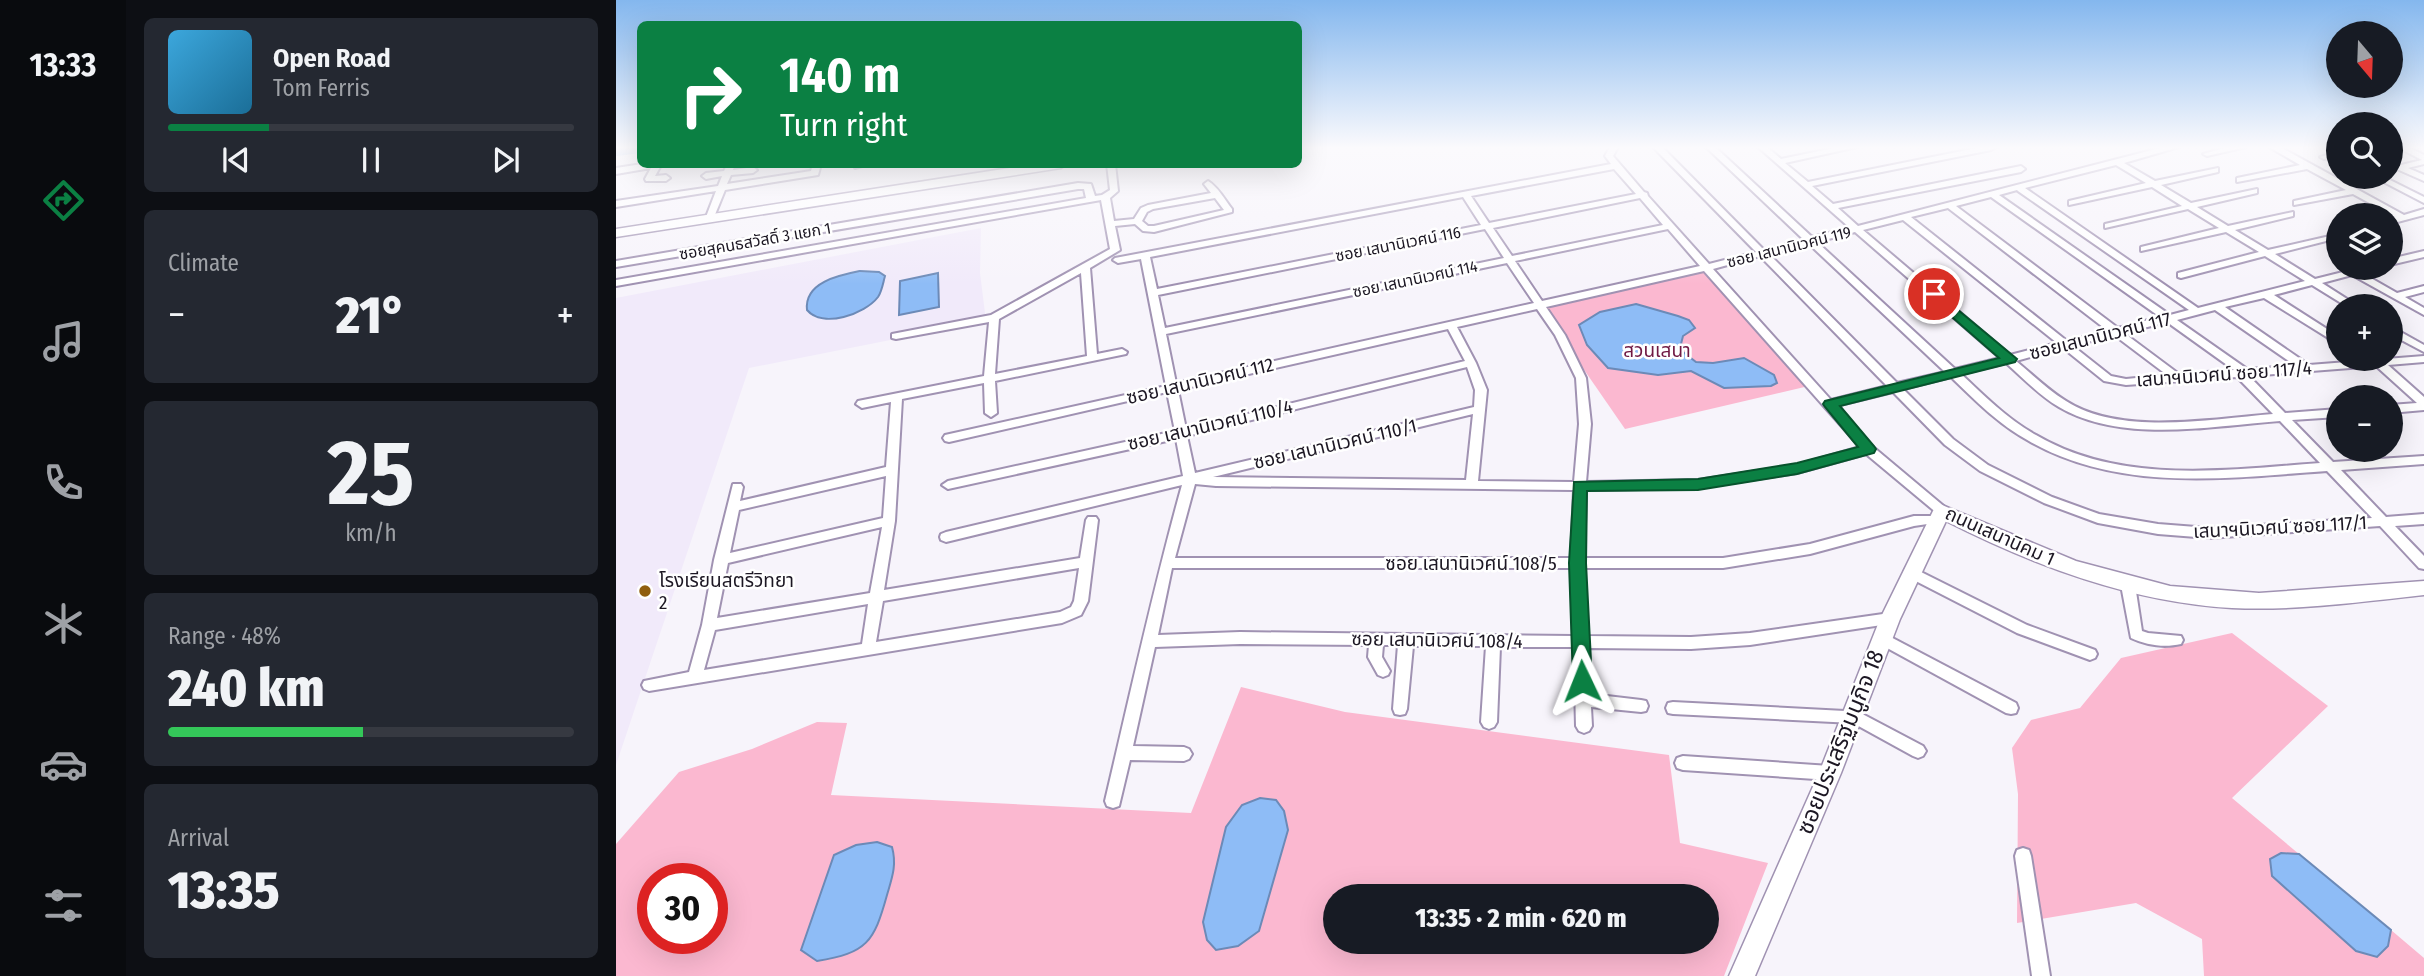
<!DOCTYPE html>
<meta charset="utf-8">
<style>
body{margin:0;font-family:"Fira Sans Condensed","Noto Sans Thai",sans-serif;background:#242831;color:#f1f3f6;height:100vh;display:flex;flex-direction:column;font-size:26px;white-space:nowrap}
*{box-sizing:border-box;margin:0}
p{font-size:23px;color:#9ea1a6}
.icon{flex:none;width:38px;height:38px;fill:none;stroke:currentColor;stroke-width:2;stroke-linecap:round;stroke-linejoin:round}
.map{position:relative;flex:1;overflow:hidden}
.drawer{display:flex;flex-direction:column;gap:18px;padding:18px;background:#0d0f14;width:490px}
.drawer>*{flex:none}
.hud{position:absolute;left:21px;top:21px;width:665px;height:147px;border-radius:10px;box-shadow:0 7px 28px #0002;background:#0b8043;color:#fff;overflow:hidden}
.needle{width:46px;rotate:161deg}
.buttons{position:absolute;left:1710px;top:21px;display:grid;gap:14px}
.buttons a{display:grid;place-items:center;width:77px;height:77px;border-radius:50%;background:#171b24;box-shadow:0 7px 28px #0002;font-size:35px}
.speed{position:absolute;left:21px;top:863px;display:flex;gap:14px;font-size:35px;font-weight:700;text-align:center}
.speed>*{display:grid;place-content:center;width:91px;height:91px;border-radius:50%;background:#171b24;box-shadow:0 7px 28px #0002;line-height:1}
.speed .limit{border:10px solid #d22;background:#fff;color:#111}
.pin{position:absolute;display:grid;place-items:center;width:60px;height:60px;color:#fff;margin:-30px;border:4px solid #fff;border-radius:50%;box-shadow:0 2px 7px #0007}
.me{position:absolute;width:77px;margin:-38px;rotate:358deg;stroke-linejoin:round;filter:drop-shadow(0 0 5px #0008)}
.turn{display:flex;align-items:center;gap:24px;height:147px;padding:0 28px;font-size:32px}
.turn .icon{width:91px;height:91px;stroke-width:2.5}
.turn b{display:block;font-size:49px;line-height:60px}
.big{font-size:52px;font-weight:800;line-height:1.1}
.drawer .tile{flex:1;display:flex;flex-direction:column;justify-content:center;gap:10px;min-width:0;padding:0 24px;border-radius:10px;background:#242831}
.drawer .dial{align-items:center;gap:0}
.dial b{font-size:91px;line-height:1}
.song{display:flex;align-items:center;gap:21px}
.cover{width:84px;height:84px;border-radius:10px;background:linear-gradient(135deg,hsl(200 70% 55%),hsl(200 70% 35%))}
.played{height:7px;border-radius:4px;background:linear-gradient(90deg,#0b8043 25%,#363941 25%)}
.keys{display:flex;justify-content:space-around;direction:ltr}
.heat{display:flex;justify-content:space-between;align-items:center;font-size:38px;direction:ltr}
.charge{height:10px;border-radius:5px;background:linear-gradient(90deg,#34c759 48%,#363941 0)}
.trip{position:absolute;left:707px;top:884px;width:396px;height:70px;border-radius:35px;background:#171b24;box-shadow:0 7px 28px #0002;font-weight:800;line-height:70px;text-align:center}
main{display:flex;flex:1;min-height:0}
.tab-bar{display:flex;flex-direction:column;width:126px;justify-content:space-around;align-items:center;background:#090b0e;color:#9ea1a6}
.tab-bar .icon{width:49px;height:49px}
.tab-bar .selected{color:#0b8043}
.tab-bar b{font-size:32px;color:#f1f3f6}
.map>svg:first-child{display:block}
.built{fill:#f1eafa}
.green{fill:#fbb8d0;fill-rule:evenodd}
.water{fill:#8ebcf6;stroke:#6c8ab7;stroke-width:2}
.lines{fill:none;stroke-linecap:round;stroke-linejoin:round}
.canal{stroke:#8ebcf6;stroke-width:8}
.street-casing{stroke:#a092b2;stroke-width:4}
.secondary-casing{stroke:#a092b2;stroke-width:3}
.street{fill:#fff;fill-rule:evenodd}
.secondary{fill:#fff;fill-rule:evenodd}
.route{fill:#0b8043;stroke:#07532c;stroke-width:2}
.poi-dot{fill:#905e0e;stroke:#fff;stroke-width:2.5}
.labels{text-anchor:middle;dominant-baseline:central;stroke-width:5;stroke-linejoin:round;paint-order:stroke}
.far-street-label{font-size:16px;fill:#1c1723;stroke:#fff}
.street-label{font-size:19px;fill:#1c1723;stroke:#fff}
.park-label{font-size:19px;fill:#701944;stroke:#fff}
.poi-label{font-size:19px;fill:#1c1723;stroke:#fff;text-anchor:start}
.near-street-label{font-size:23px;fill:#1c1723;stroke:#fff}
</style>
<main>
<nav class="tab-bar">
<b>13:33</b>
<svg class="icon selected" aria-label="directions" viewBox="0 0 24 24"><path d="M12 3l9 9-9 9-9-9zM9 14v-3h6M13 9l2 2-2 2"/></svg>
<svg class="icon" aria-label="music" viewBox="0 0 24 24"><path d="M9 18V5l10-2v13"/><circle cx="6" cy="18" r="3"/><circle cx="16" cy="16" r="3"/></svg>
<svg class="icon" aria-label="phone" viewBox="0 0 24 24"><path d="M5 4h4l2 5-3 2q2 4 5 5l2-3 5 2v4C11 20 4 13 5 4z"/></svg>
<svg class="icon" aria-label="climate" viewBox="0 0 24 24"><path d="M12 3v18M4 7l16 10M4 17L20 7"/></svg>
<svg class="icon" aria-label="car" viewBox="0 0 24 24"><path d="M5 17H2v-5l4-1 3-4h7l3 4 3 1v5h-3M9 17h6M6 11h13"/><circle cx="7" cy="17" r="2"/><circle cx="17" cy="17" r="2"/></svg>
<svg class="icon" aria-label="filters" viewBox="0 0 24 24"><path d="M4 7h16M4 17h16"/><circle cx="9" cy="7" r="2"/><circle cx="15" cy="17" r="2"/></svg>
</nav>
<section class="drawer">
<div class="tile">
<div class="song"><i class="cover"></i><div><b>Open Road</b><p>Tom Ferris</p></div></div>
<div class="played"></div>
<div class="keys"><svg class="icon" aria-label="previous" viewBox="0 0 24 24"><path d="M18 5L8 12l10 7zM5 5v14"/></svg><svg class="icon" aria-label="pause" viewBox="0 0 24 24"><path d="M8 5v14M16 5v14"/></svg><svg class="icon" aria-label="next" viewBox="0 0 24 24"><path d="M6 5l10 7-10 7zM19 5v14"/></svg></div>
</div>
<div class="tile"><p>Climate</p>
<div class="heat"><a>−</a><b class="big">21°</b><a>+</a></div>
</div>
<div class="tile dial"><b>25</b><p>km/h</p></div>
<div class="tile"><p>Range · 48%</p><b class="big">240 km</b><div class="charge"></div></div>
<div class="tile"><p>Arrival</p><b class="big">13:35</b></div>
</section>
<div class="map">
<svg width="1808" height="976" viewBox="0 0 1808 976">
<rect width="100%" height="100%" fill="#f7f4fb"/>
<path class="built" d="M365 228 364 273 370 321 133 368 0 765V298Z"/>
<g class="green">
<path d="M1092 267 1197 385 1009 429 924 306Z"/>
<path d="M1616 633 1712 706 1616 798 1683 854 1665 853 1772 946 1775 930 1808 958V976H1588L1586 939 1520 903 1401 923 1402 794 1396 748 1415 720 1464 708 1505 658Z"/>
<path d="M625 687 729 712 1053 755 1064 843 1152 863 1108 976H0V844L63 772 136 749 201 722 231 723 215 795 575 813ZM37 878H96V938H37ZM719 896H1090V942H719Z"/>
</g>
<g class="water">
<path d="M244 271 263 272 269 276C267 283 266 291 262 297 249 314 207 329 191 310 188 282 224 275 244 271Z"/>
<path d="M322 273 323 307 283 315 284 281Z"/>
<path d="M1020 304 1062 316 1073 320 1079 328 1067 336 1065 344 1067 352 1080 362 1097 363 1128 358 1158 375 1161 383 1155 386 1108 388 1075 371 1042 375 992 368 971 345 963 325 984 312Z"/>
<path d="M644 798 660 800 668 811 672 830 643 931 622 946 600 950 591 940 587 922 610 827 626 805Z"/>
<path d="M261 842 276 847C281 865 276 878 271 895 258 942 251 953 201 961L185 950 218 855 240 845Z"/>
<path d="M1665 853 1683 854 1775 930 1772 946 1761 957 1740 951 1656 876 1654 859Z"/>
</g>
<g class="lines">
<path class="canal" d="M0 152 24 149"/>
<defs>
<g id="street">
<path d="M994 147H1002L997 156 1028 192 1031 193 1032 196 1093 264 1140 252 1037 147H1046L1148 250 1188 240 1090 147H1099L1196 237 1234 228 1142 147H1151L1165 159 1223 147H1241L1169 163 1192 182 1366 147 1379 148 1375 150 1196 186 1217 204 1405 166 1409 169 1405 172 1222 208 1242 226 1548 147H1563L1508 163 1539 181 1602 168V172L1545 185 1575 203 1641 189V193L1581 207 1612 226 1677 212V216L1619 230 1652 250 1714 236V240L1659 254 1699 279 1743 268H1758L1756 270 1746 273 1781 293 1808 286V292L1789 297 1808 308V315L1736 275 1706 283 1742 306H1730L1696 285 1658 295 1722 336V344L1648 298 1609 307 1693 365 1808 356V362L1772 365 1808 397V410L1774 413V405L1801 403 1760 366 1633 376 1669 413 1722 409V417L1676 420 1717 462 1808 456V464L1725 470 1770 517 1808 514V524L1779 526 1808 556V569L1803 568 1764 526 1593 538 1542 534 1482 523 1428 503 1364 471 1329 445 1277 392 1220 406 1256 446 1330 508 1332 511 1330 514H1322L1250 454 1181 473 1082 488 970 490 968 558H1107L1194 544 1298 516H1325L1327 519 1325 522 1298 526 1194 554 1107 568H968L971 636 1075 637 1134 633 1274 613 1279 615 1281 619 1279 623 1134 645 1075 649 972 648 974 694 1025 700 1030 701 1032 706 1030 711 1025 712 975 707 976 726 973 731 968 733 963 731 960 726 958 647H884L881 722 878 727 873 729 868 727 865 722 870 646H797L791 709 789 714 784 715 779 714 777 709 782 645H767L766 657 774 671 772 675 767 677 762 675 752 657 753 645 624 644 539 647 517 746 568 747 573 749 576 754 573 759 568 761 514 760 503 806 497 808 491 806 489 801C514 695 537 589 566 485L330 542 325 540 324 537 325 534 330 532 567 476 560 439 332 489 326 485 332 481 559 431 551 392 333 442 329 441 327 438 329 435 550 386 525 259 502 263 497 260 499 258 995 164 989 156ZM1500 165 1530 183 1453 201V205L1536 187 1566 206 1489 224V228L1572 209 1603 228 1525 247V251L1610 232 1643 252 1562 273V277L1565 278 1649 256 1689 281 1582 308 1409 188ZM998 169 1020 194 873 223 855 196ZM1401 190 1402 191 1573 310 1554 315 1383 195ZM847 197 865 225 541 289 534 257ZM1375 197 1544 317 1502 328 1340 206ZM1024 198 1047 225 896 256 877 228ZM1332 208 1492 331 1451 341 1295 217ZM1287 220 1441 343 1394 355 1247 230ZM869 229 888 258 549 328 542 295ZM1052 229 1084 266 926 301 899 261ZM1239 232 1384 358 1339 369 1201 242ZM1193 244 1329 372 1281 383 1153 254ZM1144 256 1271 386 1215 400 1097 269ZM891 263 918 303 560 383 550 334ZM1088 271 1244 447 1181 465 1082 480 970 482 975 424 970 378 949 335 930 307ZM921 309 939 335 960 378 963 424 958 482 862 481 871 390 860 363 841 327ZM1599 310 1680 366 1631 369 1561 320ZM1551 322 1618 370 1563 374 1508 333ZM832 329 849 361 570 429 562 390ZM1498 335 1551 375 1510 379 1495 376 1457 346ZM1447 348 1488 381 1510 385 1621 377 1657 414C1595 419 1505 436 1450 401 1432 390 1416 374 1400 361ZM1390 363C1407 378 1424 396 1443 407 1506 444 1595 426 1664 421L1704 463C1610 470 1505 485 1420 435 1391 419 1369 396 1345 374ZM851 367 859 390 858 407 579 473 571 436ZM1335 377C1359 400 1383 425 1413 441 1504 493 1612 478 1711 471L1756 518 1593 528 1542 524 1483 514 1436 497 1372 465 1337 439 1287 389ZM857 414 850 480 597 477ZM579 484 600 486 958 490 955 558H559ZM556 568H955L957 636 624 632 542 635Z"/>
<path d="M1612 147H1630L1591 156 1587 154Z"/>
<path d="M1653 147H1664L1788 215 1808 209V215L1774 224V218L1779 217 1737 194 1678 205V201L1730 190 1691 169 1621 182V178L1684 165Z"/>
<path d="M1781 147H1792L1808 155V164L1792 168 1808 175V181L1774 166V161L1785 165 1806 160Z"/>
<path d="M1722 152V156L1708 159 1704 157Z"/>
<path d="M26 164H50L44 167 39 176 50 175 54 178 50 181H30L29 179 35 168 0 174V168Z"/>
<path d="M114 164 118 167 117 170 137 167 141 170 137 173 115 175 111 184 195 171 197 164H205L202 175 109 190 98 217 94 220 90 217 100 191 0 207V201L102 186 106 176 90 179 86 176 90 173 108 171 111 165Z"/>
<path d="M239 164H253L239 168Z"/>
<path d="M491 164H499L502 191 494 198 498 221 518 219 525 208 532 205 595 193 588 184 592 181C602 187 609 200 616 209V212L538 232 527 231 519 224 499 226 504 250 474 268 481 354 506 349 511 352 510 354 379 381 381 413 375 417 369 413 368 383 286 399 279 521 268 590 464 558 470 520 472 517H480L482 520 472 601 465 615 446 623 33 691 28 689 26 685 28 681 73 672 86 625 98 560 117 484H125L127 487 124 501 270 467 275 402 246 408 240 404 242 401 368 376 373 322 280 339 276 338V334L375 315 494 249 485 200 0 286V280L470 198 468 189H462L0 267V261L462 183 475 184 479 196 486 195 494 190ZM599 198 608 210 538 226H532L526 221 531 212 537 209ZM465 273 471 356 379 374 383 319ZM270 476 267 518 114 553 123 510ZM266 527 254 593 101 618 112 563ZM463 568 458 601 455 607 444 612 260 642 267 601ZM252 604 246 644 88 670 99 630Z"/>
<path d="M1758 177H1768L1808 197V203Z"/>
<path d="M1808 251V257L1774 265V259Z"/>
<path d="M1774 326 1808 345V352L1774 334Z"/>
<path d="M1295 567 1411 625 1479 650 1481 654 1479 658 1474 660 1401 633 1290 576 1288 572 1290 568Z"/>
<path d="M1512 580 1517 581 1519 585 1526 631 1532 633 1565 636 1567 640 1565 644C1548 648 1530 645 1515 638L1505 585 1507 581Z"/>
<path d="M1267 633 1400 703 1402 708 1400 713 1395 714 1390 713 1262 643 1260 639 1262 635Z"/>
<path d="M1057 702 1229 711 1235 708 1307 746 1310 751 1307 756 1302 758 1297 756 1237 723 1057 714 1052 713 1050 708 1052 703Z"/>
<path d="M1067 756 1214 766 1220 768 1222 773 1220 778 1214 780 1067 770 1061 768 1059 763 1061 758Z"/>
<path d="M1407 848 1413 850 1415 856 1434 976H1416L1399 856 1401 850Z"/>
</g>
<g id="secondary">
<path d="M419 164H451L445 168 0 237V229Z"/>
<path d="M1326 505 1460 561 1554 586 1643 593 1808 581V595C1744 602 1680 611 1616 608 1515 602 1419 566 1330 521L1284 619 1225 773 1139 976H1113L1203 773 1264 619 1317 511 1320 506Z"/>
</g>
</defs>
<use href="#street" class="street-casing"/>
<use href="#secondary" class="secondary-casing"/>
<use href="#street" class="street"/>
<use href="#secondary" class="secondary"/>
</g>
<linearGradient id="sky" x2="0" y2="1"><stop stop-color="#84b7ee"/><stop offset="0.52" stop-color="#fbfafd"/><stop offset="1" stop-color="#fbfafd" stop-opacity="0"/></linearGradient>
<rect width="1808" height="284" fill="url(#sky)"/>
<path class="route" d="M1318 290 1401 359 1399 362 1224 406 1258 446 1260 449 1258 453 1181 474 1082 490 971 491 970 563 976 681 973 687 966 689 959 687 957 681 953 563 958 482 1082 479 1181 463 1242 447 1209 407 1207 404 1209 401 1383 358 1313 297V291Z"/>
<circle class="poi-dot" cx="29" cy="591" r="7"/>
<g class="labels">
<g class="far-street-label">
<text transform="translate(139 241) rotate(-10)">ซอยสุคนธสวัสดิ์ 3 แยก 1</text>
<text transform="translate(782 244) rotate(-11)">ซอย เสนานิเวศน์ 116</text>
<text transform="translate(1173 247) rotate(-14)">ซอย เสนานิเวศน์ 119</text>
<text transform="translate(799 279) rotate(-12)">ซอย เสนานิเวศน์ 114</text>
</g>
<g class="street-label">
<text transform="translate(1484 336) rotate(-14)">ซอยเสนานิเวศน์ 117</text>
<text transform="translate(1608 374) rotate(-4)">เสนาฯนิเวศน์ ซอย 117/4</text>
<text transform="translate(584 381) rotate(-13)">ซอย เสนานิเวศน์ 112</text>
<text transform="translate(594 425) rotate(-13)">ซอย เสนานิเวศน์ 110/4</text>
<text transform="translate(719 444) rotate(-13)">ซอย เสนานิเวศน์ 110/1</text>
<text transform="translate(1664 527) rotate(-3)">เสนาฯนิเวศน์ ซอย 117/1</text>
<text transform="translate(1384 536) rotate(24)">ถนนเสนานิคม 1</text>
<text x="855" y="563">ซอย เสนานิเวศน์ 108/5</text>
<text transform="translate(821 640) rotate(1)">ซอย เสนานิเวศน์ 108/4</text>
</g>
<g class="park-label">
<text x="1041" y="350">สวนเสนา</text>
</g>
<g class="poi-label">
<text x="43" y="580">โรงเรียนสตรีวิทยา<tspan x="43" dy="22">2</tspan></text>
</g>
<g class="near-street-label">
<text transform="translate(1224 742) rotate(-68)">ซอยประเสริฐมนูกิจ 18</text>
</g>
</g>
</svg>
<div class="buttons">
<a><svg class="needle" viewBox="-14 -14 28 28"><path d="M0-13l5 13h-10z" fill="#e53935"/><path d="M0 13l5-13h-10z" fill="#9ea1a6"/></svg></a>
<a><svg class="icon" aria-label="search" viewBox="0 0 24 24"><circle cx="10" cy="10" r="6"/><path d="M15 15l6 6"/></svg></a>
<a><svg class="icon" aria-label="layers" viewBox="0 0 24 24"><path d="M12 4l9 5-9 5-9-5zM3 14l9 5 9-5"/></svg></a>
<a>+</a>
<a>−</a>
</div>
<div class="speed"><div class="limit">30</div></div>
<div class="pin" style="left:1318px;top:294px;background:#d93025"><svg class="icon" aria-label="arrive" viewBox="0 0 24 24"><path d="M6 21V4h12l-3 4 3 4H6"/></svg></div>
<svg class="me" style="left:966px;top:681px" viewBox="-20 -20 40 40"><path d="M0-17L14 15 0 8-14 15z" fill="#0b8043" stroke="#fff" stroke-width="4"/></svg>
<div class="trip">13:35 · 2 min · 620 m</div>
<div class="hud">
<div class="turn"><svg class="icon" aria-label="right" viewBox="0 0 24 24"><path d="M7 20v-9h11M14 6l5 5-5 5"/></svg><div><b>140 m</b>Turn right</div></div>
</div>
</div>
</main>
